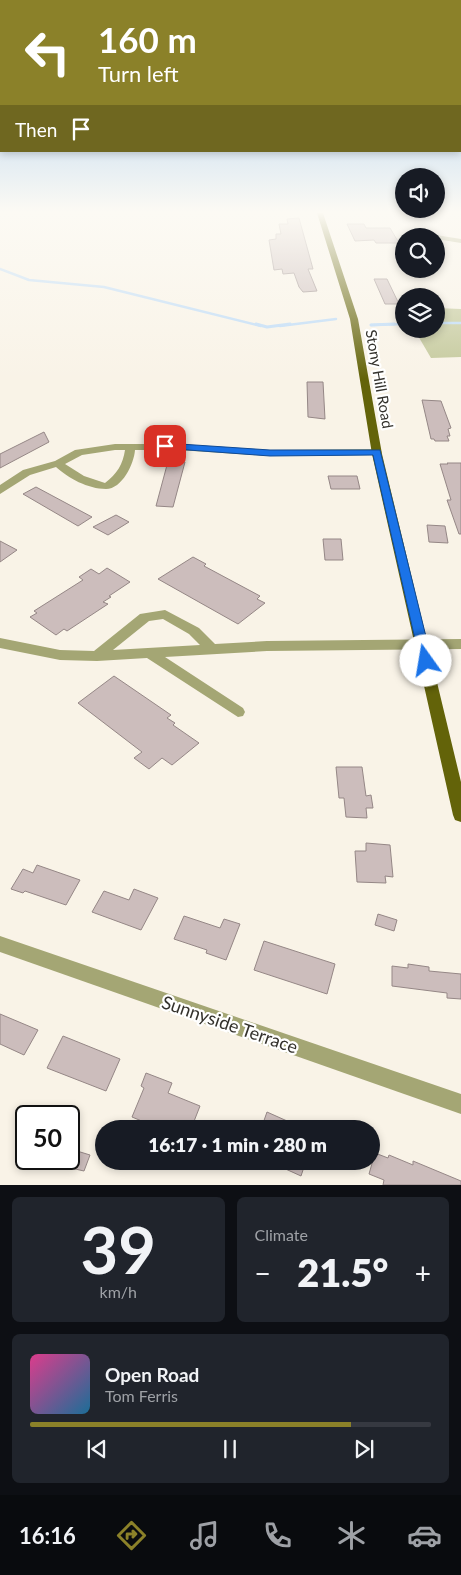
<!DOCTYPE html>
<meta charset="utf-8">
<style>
body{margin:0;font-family:Lato,sans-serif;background:#20242c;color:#f1f3f6;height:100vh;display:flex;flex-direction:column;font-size:19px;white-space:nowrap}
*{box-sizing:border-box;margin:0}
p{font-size:16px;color:#9ea1a6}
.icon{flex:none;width:28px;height:28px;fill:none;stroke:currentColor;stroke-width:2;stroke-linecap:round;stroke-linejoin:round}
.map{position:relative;height:1185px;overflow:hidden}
.drawer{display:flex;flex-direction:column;gap:12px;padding:12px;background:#0d0f14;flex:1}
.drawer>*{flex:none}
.banner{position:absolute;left:0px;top:0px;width:461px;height:152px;box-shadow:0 2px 8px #0003;background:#8b8129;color:#fff;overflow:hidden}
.buttons{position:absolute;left:395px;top:168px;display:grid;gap:10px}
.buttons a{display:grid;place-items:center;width:50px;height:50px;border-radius:50%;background:#171b24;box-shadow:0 2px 8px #0003;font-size:25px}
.speed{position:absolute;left:15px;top:1105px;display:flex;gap:10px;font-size:25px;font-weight:700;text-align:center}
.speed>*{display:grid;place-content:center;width:65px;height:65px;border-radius:50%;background:#171b24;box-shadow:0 2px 8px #0003;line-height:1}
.speed .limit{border:2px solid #111;border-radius:8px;background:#fff;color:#111}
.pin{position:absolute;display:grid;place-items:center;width:42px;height:42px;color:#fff;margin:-21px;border-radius:10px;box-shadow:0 2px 8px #0006}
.me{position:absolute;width:55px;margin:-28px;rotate:347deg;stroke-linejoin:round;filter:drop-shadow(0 0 4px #0008)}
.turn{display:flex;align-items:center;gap:18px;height:105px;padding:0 15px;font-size:22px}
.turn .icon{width:65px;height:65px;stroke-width:2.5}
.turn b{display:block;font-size:35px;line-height:42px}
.then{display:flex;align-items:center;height:48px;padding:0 15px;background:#0003;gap:10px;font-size:19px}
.big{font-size:38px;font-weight:800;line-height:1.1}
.drawer .card{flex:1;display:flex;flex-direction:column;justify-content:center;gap:8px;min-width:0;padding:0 18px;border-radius:8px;background:#20242c}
.drawer .dial{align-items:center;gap:0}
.dial b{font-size:65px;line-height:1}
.song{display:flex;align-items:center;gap:15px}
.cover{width:60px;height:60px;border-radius:8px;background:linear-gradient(135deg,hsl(330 70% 55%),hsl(200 70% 35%))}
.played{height:5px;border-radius:2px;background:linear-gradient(90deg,#8b8129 80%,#363941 80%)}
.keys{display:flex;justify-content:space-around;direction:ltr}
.heat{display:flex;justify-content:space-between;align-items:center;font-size:28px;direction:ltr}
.drawer .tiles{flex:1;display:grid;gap:12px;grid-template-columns:1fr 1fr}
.card:last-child{grid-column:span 2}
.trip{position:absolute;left:95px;top:1120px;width:285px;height:50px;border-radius:25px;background:#171b24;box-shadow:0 2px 8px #0003;font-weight:800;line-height:50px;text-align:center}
.menu{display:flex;height:80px;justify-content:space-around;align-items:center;background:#090b0e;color:#9ea1a6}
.menu .icon{width:35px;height:35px}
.menu .on{color:#8b8129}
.menu b{font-size:22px;color:#f1f3f6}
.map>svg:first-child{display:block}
.green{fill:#c3c89a}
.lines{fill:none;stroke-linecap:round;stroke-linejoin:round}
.stream-far1{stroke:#bbdaf8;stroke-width:2.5}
.stream{stroke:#bbdaf8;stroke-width:3}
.building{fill:#ccbdbc;stroke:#958786}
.minor{fill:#a4a674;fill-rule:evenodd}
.major{fill:#636309;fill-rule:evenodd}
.route{fill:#1a73e8;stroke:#114b97}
.labels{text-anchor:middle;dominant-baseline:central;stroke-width:4.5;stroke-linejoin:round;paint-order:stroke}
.street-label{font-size:15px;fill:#33312c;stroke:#fff}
.near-street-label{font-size:18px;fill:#33312c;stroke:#fff}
</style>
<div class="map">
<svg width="461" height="1185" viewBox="0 0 461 1185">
<rect width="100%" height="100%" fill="#f9f3e7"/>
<path class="green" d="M436 308 461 309V357L431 358 414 329H436Z"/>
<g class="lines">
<g class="stream-far1">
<path d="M0 269 29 280 104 287 261 326"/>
<path d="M436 323H461"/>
<path d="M371 325 404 324"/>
<path d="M280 326 336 319"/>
</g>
<g class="stream">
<path d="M256 324 267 327 290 324"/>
<path d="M371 325 394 324"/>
</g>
</g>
<g class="building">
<path d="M299 218 313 269H308L317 291 303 292 299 287 294 273 283 274 282 269 274 270 269 240 276 239V234H281L279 224H288L287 219Z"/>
<path d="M347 224H364L366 228H390L399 243H376L374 240 355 241Z"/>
<path d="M374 279H387L399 304H385Z"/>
<path d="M307 382H323L325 419 308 417Z"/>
<path d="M422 400 441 401 451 428 448 429 450 436H447L449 441H435L434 439H431Z"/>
<path d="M44 432 49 442 0 468V454Z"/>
<path d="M171 461 185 462 173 507 156 506 167 465H170Z"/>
<path d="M447 463H461V534H459L447 500H451L440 464H448Z"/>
<path d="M328 476H357L360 489H331Z"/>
<path d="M36 487 92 517 78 526 23 494Z"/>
<path d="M116 515 129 522 108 535 93 527Z"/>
<path d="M427 525 445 526 448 543 429 542Z"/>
<path d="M323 539H341L343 560H325Z"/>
<path d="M0 541 17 550 0 562Z"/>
<path d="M193 557 206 564 204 566 260 596 257 599 265 603 238 624 158 579Z"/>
<path d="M107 568 130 582 109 596 111 597 103 602 108 604 67 631 64 629 56 635 30 617 37 613 34 611 83 580 79 577 91 569 99 574Z"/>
<path d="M114 676 171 715 167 718 175 723 173 725 199 743 172 765 162 758 149 769 134 758 142 752 78 703Z"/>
<path d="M336 767H362L366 796 371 795 373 808H366L367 818 346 817 344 798H339Z"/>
<path d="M366 843 390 845 393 877 385 876 386 883 357 882 355 851H366Z"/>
<path d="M37 865 80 880 66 905 25 891 23 893 11 889 23 869 33 873Z"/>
<path d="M134 889 158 898 141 930 92 912 104 891 129 900Z"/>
<path d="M378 914 397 920 394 931 375 925Z"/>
<path d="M184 916 220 928 224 919 240 924 226 960 206 953 207 950 174 939Z"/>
<path d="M264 941 335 964 327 994 254 970Z"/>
<path d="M408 964 429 967V971L461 974V999L447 998V993L392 986V966L408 968Z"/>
<path d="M0 1014 38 1030 24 1055 0 1044Z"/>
<path d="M63 1036 120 1059 106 1091 47 1068Z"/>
<path d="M146 1073 172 1083 168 1093 200 1106 191 1129H161L132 1117 144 1088 141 1086Z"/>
<path d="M267 1112 305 1129H261Z"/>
<path d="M77 1151 90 1155 84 1171 71 1168Z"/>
<path d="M375 1153 388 1158 389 1155 413 1165V1161L461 1181V1185H383L384 1180 369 1174Z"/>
<path d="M268 1161H306L301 1176Z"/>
</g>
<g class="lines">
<g class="minor">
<path d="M436 235 461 239V243L436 239V236H433Z"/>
<path d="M115 444H178L269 450 377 449 382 452 377 455 269 456 178 450H135C134 464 122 489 106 489 88 489 68 478 56 467L30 475 0 494V485L23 470 55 461 75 450ZM115 450H125C123 464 117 474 105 483L84 476 65 464 82 455Z"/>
<path d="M165 610 199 628 215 644 267 641 461 639V649L267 651 165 657 243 708 245 712 243 716 238 717 147 658 97 661 60 660 0 648V638L60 650 94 651 140 614ZM163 619 189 634 200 645 113 650 149 621Z"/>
<path d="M0 936 461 1094V1114L0 952Z"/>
</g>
<path class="major" d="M317 213H323L358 319 382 454 461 782V822L455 820 453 815 372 454 350 319Z"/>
</g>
<linearGradient id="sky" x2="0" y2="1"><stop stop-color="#96c3ee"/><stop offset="0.56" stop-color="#fcfaf4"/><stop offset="1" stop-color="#fcfaf4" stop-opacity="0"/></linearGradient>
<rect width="461" height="379" fill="url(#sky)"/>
<path class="route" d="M165 443 270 450H380L432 661 430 664 426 665 420 661 373 455 270 456 161 448V444Z"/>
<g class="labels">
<g class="street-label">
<text transform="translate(380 379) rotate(80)">Stony Hill Road</text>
</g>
<g class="near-street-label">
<text transform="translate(230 1024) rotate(19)">Sunnyside Terrace</text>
</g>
</g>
</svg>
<div class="buttons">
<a><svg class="icon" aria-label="sound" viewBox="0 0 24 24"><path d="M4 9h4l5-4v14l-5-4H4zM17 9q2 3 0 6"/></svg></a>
<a><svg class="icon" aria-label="search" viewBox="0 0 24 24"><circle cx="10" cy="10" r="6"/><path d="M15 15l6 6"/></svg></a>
<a><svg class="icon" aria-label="layers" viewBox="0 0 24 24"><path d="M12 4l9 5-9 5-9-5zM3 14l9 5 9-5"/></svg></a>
</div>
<div class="speed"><div class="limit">50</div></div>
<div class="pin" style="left:165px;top:446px;background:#d93025"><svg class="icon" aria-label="arrive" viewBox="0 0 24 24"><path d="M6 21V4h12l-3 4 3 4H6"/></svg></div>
<svg class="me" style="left:426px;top:661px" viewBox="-20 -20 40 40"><circle r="19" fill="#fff"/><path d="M0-13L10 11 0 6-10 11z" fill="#1a73e8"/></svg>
<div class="trip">16:17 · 1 min · 280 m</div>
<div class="banner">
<div class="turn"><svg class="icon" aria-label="left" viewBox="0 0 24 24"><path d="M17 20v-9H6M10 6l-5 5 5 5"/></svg><div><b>160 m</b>Turn left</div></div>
<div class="then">Then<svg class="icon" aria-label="arrive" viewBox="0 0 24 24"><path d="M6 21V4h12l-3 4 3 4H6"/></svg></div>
</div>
</div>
<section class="drawer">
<div class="tiles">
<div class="card dial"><b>39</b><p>km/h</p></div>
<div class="card"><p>Climate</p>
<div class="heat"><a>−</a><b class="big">21.5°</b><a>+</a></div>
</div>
<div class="card">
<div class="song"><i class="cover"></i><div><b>Open Road</b><p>Tom Ferris</p></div></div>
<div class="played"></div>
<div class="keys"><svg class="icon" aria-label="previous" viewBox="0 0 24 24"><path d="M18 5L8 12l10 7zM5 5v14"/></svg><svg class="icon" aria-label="pause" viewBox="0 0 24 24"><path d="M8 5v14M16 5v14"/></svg><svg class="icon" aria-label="next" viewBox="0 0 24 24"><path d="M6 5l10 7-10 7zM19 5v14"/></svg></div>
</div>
</div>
</section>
<nav class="menu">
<b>16:16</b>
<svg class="icon on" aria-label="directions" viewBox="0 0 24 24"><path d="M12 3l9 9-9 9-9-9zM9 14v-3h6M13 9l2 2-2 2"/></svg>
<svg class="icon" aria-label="music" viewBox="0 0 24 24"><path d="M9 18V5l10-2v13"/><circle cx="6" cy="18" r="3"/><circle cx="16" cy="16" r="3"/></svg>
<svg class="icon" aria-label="phone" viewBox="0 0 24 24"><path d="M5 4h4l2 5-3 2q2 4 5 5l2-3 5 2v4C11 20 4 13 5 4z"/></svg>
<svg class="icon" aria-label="climate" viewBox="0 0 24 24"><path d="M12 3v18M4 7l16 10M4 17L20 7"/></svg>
<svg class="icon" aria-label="car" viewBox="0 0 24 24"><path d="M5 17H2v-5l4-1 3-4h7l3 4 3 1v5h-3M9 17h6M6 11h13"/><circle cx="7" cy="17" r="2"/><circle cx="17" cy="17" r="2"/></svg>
</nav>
